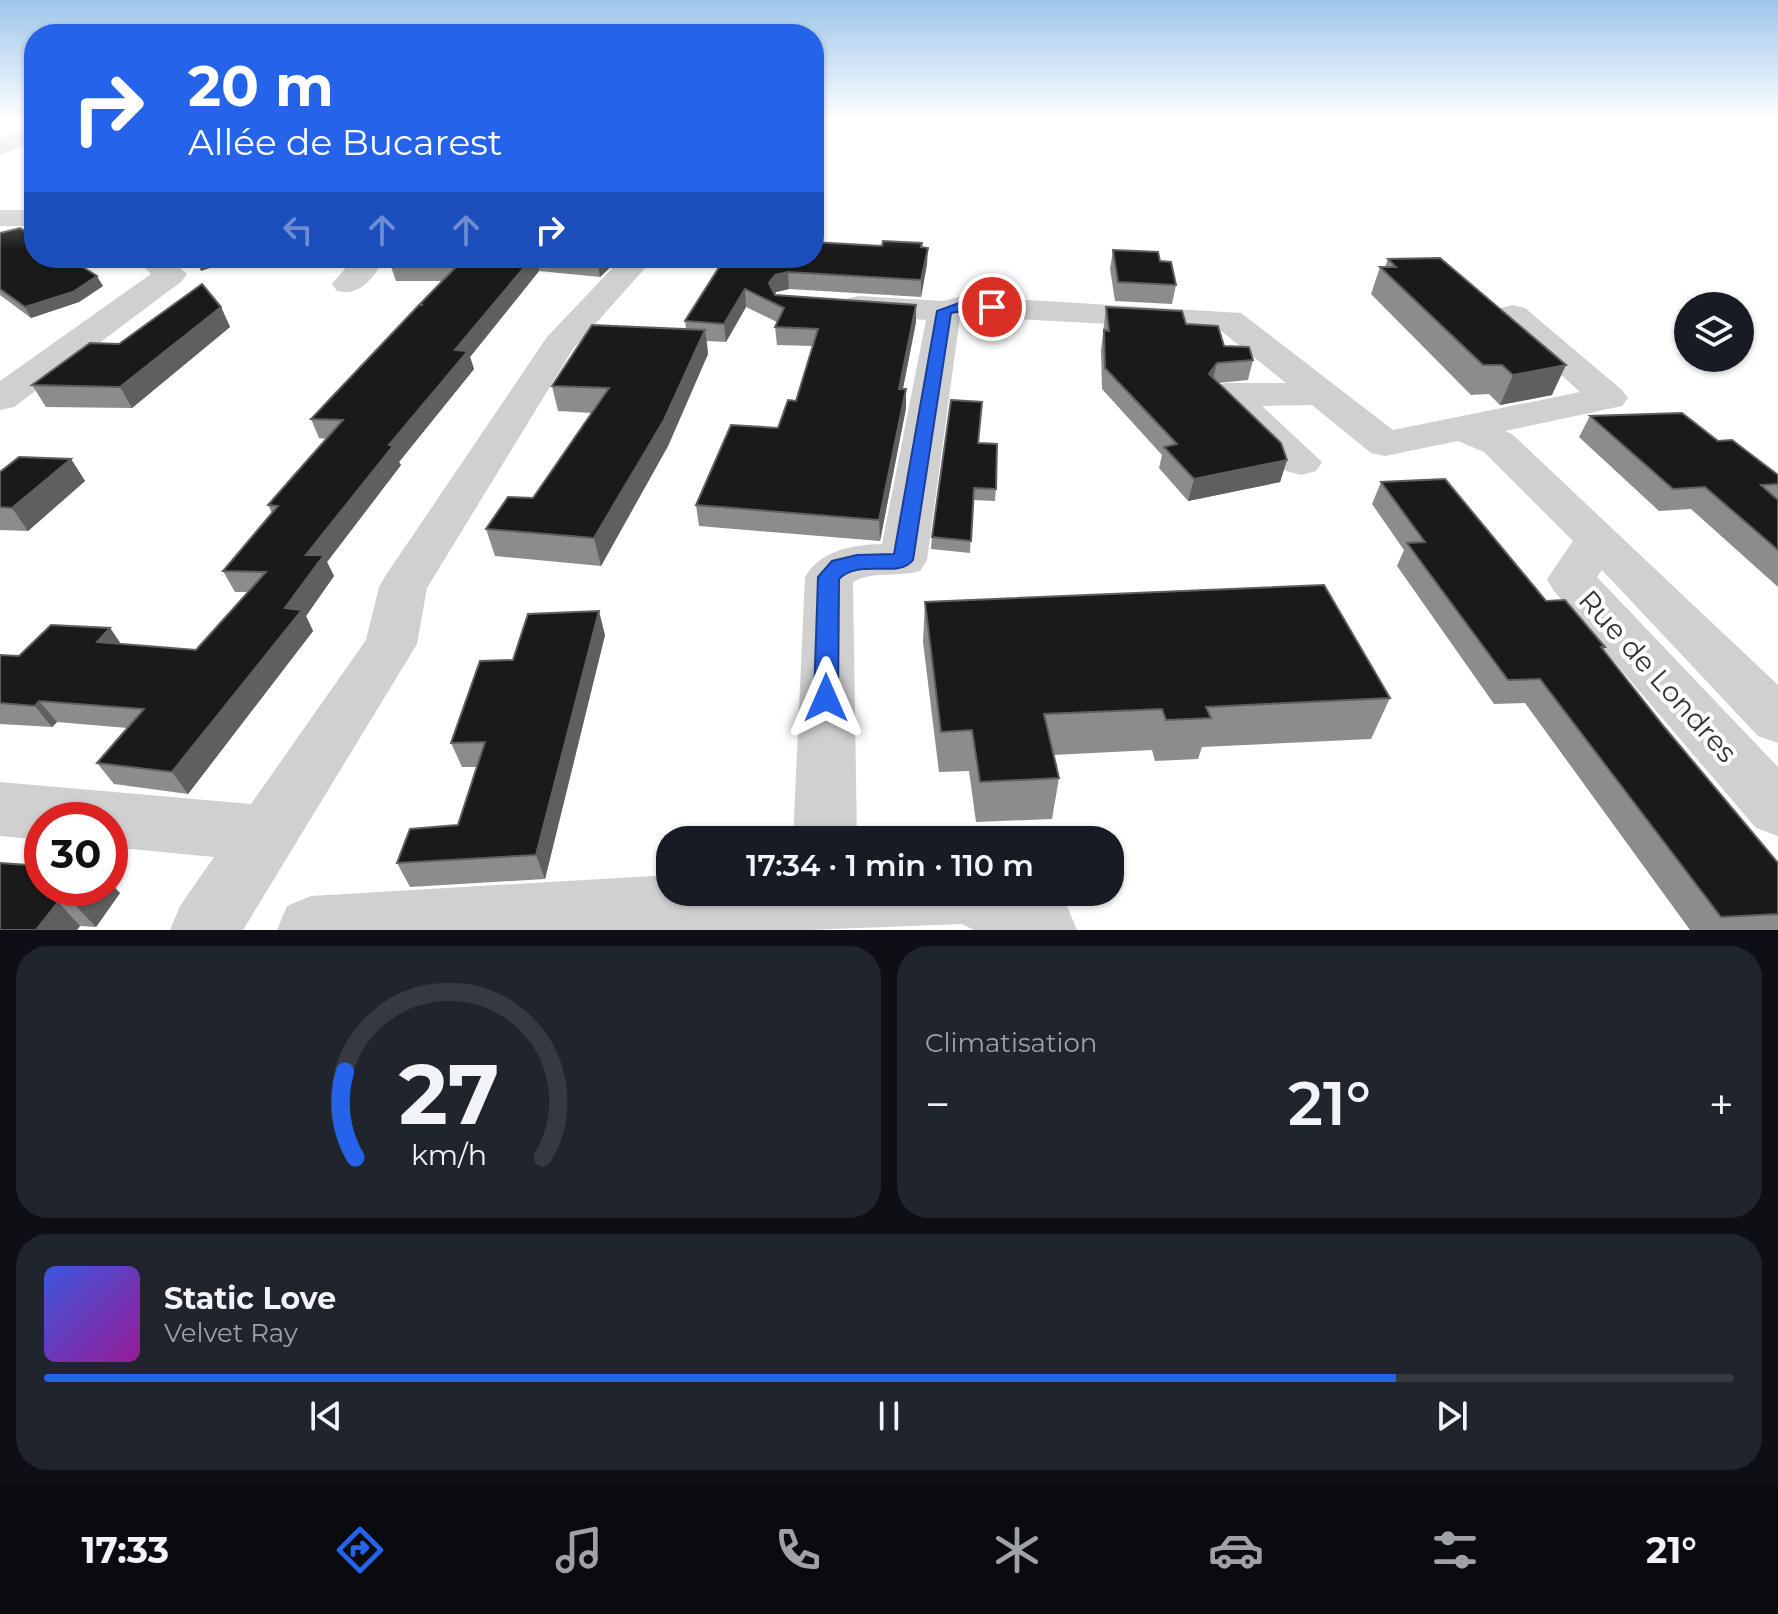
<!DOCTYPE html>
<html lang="fr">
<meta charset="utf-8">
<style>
body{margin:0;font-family:Montserrat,sans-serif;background:#20242c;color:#f1f3f6;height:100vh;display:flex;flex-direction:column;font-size:30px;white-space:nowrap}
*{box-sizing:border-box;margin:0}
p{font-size:26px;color:#9ea1a6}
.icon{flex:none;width:44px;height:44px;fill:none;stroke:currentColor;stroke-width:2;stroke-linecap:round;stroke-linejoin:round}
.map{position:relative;height:930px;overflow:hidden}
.panel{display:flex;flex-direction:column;gap:16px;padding:16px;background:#0d0f14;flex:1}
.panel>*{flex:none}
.hud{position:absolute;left:24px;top:24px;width:800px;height:244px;border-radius:32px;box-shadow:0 2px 6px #0004;background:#2563eb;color:#fff;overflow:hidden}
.tools{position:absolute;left:1674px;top:292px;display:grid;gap:16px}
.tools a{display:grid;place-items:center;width:80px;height:80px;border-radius:50%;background:#171b24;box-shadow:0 2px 6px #0004;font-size:40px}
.speed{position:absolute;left:24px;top:802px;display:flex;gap:16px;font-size:40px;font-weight:700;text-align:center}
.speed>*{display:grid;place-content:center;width:104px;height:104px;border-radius:50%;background:#171b24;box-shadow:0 2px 6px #0004;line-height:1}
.speed .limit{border:12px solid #d22;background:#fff;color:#111}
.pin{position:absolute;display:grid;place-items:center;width:68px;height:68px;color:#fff;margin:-34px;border:4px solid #fff;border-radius:50%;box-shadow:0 2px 8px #0007}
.me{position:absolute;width:88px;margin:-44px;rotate:0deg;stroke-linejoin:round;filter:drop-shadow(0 0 6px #0008)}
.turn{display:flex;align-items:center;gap:28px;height:168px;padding:0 32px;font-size:36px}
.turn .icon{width:104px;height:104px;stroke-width:2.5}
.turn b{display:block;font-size:56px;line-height:68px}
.lanes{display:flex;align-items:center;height:76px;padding:0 32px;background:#0003;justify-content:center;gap:40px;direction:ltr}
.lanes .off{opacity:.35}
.big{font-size:60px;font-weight:600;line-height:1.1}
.panel .card{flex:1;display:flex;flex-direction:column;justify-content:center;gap:12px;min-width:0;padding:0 28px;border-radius:32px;background:#20242c}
.panel .dial{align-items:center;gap:0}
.dial svg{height:208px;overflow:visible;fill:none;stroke:#363941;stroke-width:7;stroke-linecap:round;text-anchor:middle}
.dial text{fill:#f1f3f6;stroke:none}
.song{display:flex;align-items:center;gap:24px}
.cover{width:96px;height:96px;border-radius:12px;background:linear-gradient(135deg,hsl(230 70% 55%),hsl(300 70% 35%))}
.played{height:8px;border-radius:4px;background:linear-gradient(90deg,#2563eb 80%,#363941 80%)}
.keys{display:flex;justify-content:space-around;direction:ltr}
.heat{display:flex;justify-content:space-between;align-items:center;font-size:44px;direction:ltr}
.panel .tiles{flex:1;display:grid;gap:16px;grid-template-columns:1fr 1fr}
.card:last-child{grid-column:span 2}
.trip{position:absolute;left:656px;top:826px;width:468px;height:80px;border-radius:32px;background:#171b24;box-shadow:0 2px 6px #0004;font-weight:600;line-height:80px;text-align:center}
.tabs{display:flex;height:128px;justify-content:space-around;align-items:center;background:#090b0e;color:#9ea1a6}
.tabs .icon{width:56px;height:56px}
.tabs .on{color:#2563eb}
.tabs b{font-size:36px;color:#f1f3f6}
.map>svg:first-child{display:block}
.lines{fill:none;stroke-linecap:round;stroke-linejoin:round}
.minor{fill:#d0d0d0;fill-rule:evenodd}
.wall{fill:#8c8c8c}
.shaded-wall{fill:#5f5f5f}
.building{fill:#1a1a1a;stroke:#5f5f5f;stroke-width:2}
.route{fill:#2563eb;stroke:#184099;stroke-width:2}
.labels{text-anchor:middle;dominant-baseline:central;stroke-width:8;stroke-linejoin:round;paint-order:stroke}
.near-street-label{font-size:28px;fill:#333;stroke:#fff}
</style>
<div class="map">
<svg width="1778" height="930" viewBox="0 0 1778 930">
<rect width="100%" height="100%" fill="#fff"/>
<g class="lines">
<g class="minor">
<path d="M34 126V142L0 155V139Z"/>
<rect x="0" y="210" width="34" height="16"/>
<path d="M135 258H169L187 274 182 281 14 407 0 410V381L151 274Z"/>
<path d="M354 258H386C373 277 361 297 337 291L332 284Z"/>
<path d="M622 258H654L573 349 427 588 417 644 243 930H170L180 906 214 857 110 847V820H42V840L0 836V782L251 804 366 640 379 587 386 575 547 337Z"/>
<path d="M858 296 943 301 962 296 1241 313 1393 430 1580 392 1496 315 1501 308 1513 305 1525 308 1622 390 1628 398 1622 406 1505 431 1512 434 1778 685V743L1758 736 1602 570 1597 577 1778 767V836L1756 828 1554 591 1547 579 1573 541 1484 452 1458 441 1385 456 1371 453 1312 405 1262 406 1322 462 1316 471 1301 475 1286 471 1207 394 1213 386 1226 383H1286L1220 330 963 316 960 317 927 560 920 571C899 577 871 571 853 582L857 840H793L805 577C821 550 852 545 882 544L926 320 846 313 842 306 846 299Z"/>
<path d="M670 875V892H1038L1067 906 1077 930H974L962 924 808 930H277L287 906 311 896Z"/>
</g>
</g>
<g class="wall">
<path d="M0 233 103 286 79 302 31 318 0 295Z"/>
<path d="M922 247 927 264 921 297 789 289 776 292 775 294 916 322 903 389H906V408L880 541 699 526 696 505 778 428 796 401 813 346 777 345 775 327 777 322 746 307 726 342 707 341 708 354 668 446 601 566 495 556 486 529 533 498 592 413 558 411 552 386 686 329 685 321 723 260 683 258H814Z"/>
<path d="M1113 250 1160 261 1176 285 1172 304 1115 301 1110 269Z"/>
<path d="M396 258H620L600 277 539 271 470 357 474 369 399 462 401 465 327 562 334 576 306 616 313 631 188 794 114 784 97 763 127 728 57 722 52 727 0 724V655L19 656 110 628 121 644 196 650 248 592H235L223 571 272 513 268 505 327 439 319 438 311 419 442 281H396L390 264Z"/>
<path d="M1388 259 1552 395 1500 405 1489 394 1471 395 1371 294 1380 267H1385Z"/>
<path d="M221 307 230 327 132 408 46 407 32 385Z"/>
<path d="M1106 307 1186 324 1224 346 1253 360 1248 380 1218 383 1287 460 1280 482 1188 501 1159 468 1162 455 1102 389 1101 350Z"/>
<path d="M1590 416 1718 441 1778 475V587L1691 509 1659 511 1579 437Z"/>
<path d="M978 443 996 489 995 501 973 500 970 553 931 549 932 537Z"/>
<path d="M71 459 85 481 28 531 0 530V472Z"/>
<path d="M1381 482 1546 601 1605 647 1603 650 1665 728 1778 863V930H1690L1525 703 1494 704 1397 566 1404 550 1372 504Z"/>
<path d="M925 602 1390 698 1371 739 1202 747 1198 759 1155 761 1152 750 1053 755 1059 778 1052 819 976 822 969 771 939 772 923 642Z"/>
<path d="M605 635 545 879 410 887 397 863 458 825 477 767H462L451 743 513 660Z"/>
<path d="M0 863 120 893 96 927 80 926 77 930H0Z"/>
</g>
<g class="shaded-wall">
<path d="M928 248 927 264 921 297V280Z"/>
<path d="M195 258H240L201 271Z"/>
<path d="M532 258H536L539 271 470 357 474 369 399 462 401 465 327 562 334 576 306 616 313 631 188 794 172 772 285 608 306 555 389 445 455 350Z"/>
<path d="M599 258H620L600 277 597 260Z"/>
<path d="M788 272 789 289 776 292 770 301 769 283 775 275Z"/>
<path d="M97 276 103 286 79 302 31 318 25 307Z"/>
<path d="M745 289 746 307 726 342 724 324Z"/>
<path d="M916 305V322L899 408V389Z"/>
<path d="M221 307 230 327 132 408 120 387Z"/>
<path d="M705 330 708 354 668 446 601 566 594 538Z"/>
<path d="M1217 363 1212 383 1209 374Z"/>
<path d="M1566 365 1552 395 1500 405 1513 375Z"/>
<path d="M906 389V408L880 541 879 520Z"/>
<path d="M71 459 85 481 28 531 12 508Z"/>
<path d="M1287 460 1280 482 1188 501 1194 479Z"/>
<path d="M599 611 605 635 545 879 536 855Z"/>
<path d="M110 628 125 650 97 642Z"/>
<path d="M39 701 57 722 52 727 35 706Z"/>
<path d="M110 882 120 893 96 927 73 903 85 888H110Z"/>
<path d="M58 902 80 926 77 930H36Z"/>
</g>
<g class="building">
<path d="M20 228 34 236V258H68L97 276 73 292 25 307 0 289V233Z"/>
<path d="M883 241 922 243 921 247 928 248 921 280 788 272 775 275 769 283 775 295 916 305 899 389H906L879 520 696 505 731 425 778 428 788 400 796 401 818 329 775 327 784 308 745 289 724 324 685 321 725 258H814V242L882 246Z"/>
<path d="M1113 250 1158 252 1160 261 1171 262 1176 285 1118 282Z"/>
<path d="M396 258H532L455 350 468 351 389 445 393 446 306 555H324L285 608 302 610 172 772 97 763 144 709 39 701 35 706 0 703V655L19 656 51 625 110 628 97 642 196 650 266 572 223 571 278 506 268 505 343 420 311 419 419 305H423L420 304 459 264H390Z"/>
<path d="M1440 258 1566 365 1513 375 1502 365H1483L1380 267H1396L1388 259Z"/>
<path d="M202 284 221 307 120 387 32 385 90 343 119 344Z"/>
<path d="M1106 307 1182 311 1186 324 1218 326 1224 346 1249 347 1253 360 1217 363 1209 374 1281 443 1287 460 1194 479 1164 447 1177 444 1105 368 1104 330 1109 331Z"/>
<path d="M592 325 705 330 664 420 594 538 486 529 508 497 533 498 609 388 552 386Z"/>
<path d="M951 400 982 402 978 443 997 444 996 489 974 488 971 541 932 537Z"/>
<path d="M1682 413 1718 441 1732 440 1778 475V484L1761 485 1778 500V550L1705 487 1673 489 1590 416Z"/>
<path d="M19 457 71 459 12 508 0 507V472Z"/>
<path d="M1445 479 1546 601 1565 600 1605 647H1601L1665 728 1778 863V914L1721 917 1540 679 1508 680 1407 543 1425 542 1381 482Z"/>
<path d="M1324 585 1390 698 1206 707 1211 718 1166 720 1162 709 1044 714 1059 778 980 782 972 730 941 732 925 602Z"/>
<path d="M599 611 536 855 397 863 410 829 458 825 485 742 451 743 480 661 513 660 528 614Z"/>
<path d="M0 863 42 866V888H85L73 903 58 902 36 930H0Z"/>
</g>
<linearGradient id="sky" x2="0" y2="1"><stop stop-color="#9ec6ea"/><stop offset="0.48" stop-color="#fff"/><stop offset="1" stop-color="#fff" stop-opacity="0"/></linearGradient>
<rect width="1778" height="250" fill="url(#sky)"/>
<path class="route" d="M962 302 992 303 1000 307C987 316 966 309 951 313L913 560C899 579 859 558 839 579L838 698 834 704 826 707 817 704 814 698 818 577 832 561 857 555 894 554 937 311Z"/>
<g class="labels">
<g class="near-street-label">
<text transform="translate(1658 676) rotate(48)">Rue de Londres</text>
</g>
</g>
</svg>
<div class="tools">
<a><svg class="icon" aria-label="layers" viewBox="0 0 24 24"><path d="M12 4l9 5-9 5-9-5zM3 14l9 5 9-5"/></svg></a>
</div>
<div class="speed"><div class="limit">30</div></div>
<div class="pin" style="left:992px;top:307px;background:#d93025"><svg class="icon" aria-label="arrive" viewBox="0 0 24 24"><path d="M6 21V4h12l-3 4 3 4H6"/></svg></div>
<svg class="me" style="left:826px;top:698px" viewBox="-20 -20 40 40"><path d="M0-17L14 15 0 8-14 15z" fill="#2563eb" stroke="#fff" stroke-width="4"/></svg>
<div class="trip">17:34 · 1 min · 110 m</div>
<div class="hud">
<div class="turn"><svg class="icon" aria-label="right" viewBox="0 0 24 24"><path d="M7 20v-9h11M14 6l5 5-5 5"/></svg><div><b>20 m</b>Allée de Bucarest</div></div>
<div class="lanes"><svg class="icon off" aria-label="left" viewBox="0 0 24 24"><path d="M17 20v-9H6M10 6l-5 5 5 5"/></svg><svg class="icon off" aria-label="ahead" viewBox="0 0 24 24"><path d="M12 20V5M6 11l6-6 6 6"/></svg><svg class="icon off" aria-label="ahead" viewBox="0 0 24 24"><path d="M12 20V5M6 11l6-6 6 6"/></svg><svg class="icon" aria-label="right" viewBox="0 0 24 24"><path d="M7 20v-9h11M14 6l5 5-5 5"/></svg></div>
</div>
</div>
<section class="panel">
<div class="tiles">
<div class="card dial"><svg viewBox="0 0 100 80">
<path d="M14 69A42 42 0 1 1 86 69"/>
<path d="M14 69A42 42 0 0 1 10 36" stroke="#2563eb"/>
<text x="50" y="56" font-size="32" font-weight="700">27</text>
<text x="50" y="72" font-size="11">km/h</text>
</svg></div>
<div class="card"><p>Climatisation</p>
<div class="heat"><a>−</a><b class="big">21°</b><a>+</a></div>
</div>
<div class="card">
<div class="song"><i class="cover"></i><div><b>Static Love</b><p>Velvet Ray</p></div></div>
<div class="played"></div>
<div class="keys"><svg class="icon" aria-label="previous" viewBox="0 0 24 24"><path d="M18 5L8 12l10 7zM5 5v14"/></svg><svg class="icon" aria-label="pause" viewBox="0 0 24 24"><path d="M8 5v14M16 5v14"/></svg><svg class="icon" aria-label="next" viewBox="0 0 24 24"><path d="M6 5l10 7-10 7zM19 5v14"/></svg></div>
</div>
</div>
</section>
<nav class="tabs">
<b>17:33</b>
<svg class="icon on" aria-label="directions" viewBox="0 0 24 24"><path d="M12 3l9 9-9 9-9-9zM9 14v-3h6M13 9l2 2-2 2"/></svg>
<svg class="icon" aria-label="music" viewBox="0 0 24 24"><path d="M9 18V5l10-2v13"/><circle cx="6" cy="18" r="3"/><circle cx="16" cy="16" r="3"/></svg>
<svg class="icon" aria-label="phone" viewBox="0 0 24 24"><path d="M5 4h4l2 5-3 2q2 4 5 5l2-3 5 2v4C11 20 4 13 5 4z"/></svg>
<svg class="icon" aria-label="climate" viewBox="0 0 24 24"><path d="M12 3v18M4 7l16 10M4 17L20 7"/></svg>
<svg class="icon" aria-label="car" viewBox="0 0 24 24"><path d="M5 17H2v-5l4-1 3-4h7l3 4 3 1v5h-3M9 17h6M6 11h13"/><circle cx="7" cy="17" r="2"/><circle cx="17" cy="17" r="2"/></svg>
<svg class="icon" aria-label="filters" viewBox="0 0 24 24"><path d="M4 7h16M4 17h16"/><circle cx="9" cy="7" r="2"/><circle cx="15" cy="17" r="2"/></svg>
<b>21°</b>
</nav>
